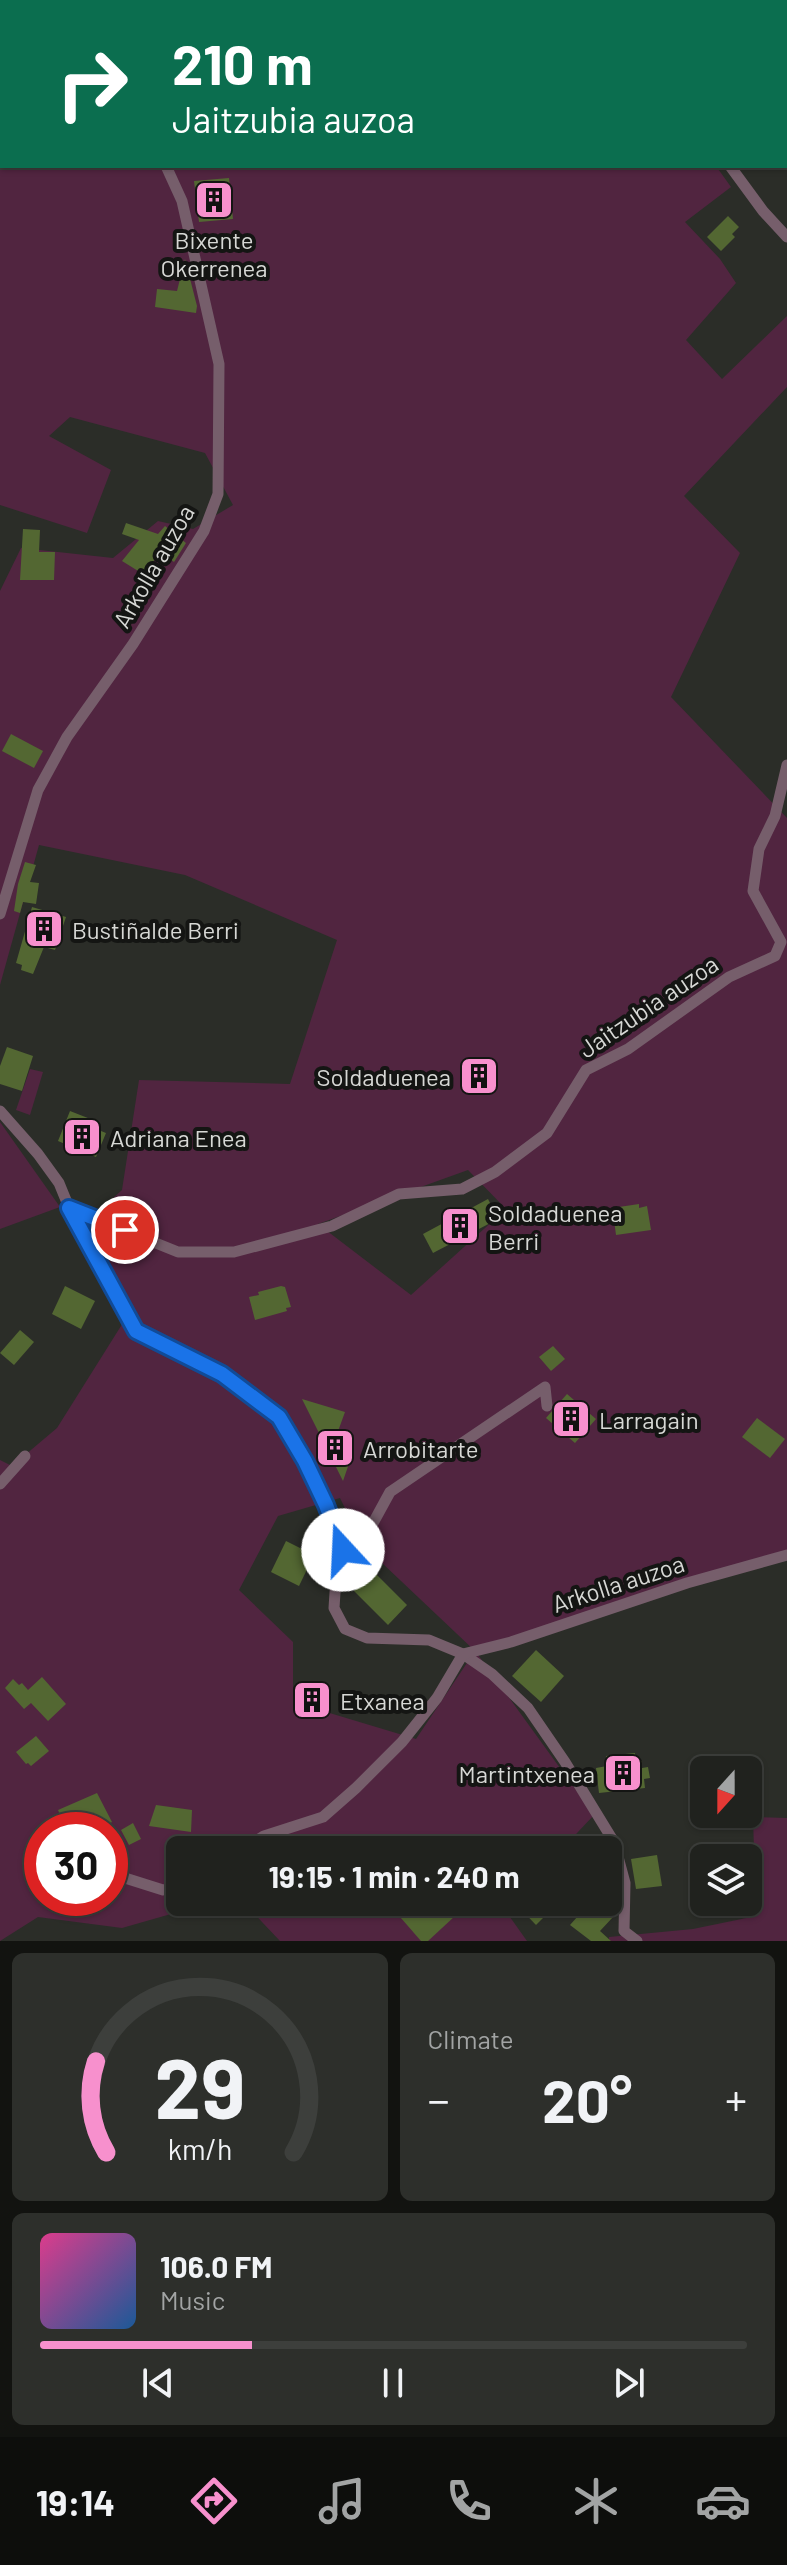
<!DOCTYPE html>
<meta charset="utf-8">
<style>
body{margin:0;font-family:Barlow,sans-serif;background:#2d2f2b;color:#f1f3f6;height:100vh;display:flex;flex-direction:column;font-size:30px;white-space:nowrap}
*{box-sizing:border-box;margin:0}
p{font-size:26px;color:#a2a4a4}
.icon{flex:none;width:44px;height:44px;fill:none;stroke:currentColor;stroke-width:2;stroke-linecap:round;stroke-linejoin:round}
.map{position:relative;height:1941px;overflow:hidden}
.panel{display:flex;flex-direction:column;gap:12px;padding:12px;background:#121310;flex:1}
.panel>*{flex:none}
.hud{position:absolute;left:0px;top:0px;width:788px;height:168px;box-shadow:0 2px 6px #0004,0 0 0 2px #3d3f3c;background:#0b6e4f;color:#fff;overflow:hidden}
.needle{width:52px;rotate:201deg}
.tools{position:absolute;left:690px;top:1756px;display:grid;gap:16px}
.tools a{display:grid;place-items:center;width:72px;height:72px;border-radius:12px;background:#20221e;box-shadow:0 2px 6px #0004,0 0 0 2px #3d3f3c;font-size:40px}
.speed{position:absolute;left:24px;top:1812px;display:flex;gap:16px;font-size:40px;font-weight:700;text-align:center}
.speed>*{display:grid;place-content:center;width:104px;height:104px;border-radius:50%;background:#20221e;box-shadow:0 2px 6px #0004,0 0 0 2px #3d3f3c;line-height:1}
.speed .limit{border:12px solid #d22;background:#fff;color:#111}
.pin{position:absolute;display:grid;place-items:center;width:68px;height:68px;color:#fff;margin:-34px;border:4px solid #fff;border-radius:50%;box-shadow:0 2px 8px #0007}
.me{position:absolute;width:88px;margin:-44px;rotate:340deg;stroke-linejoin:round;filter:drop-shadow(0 0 6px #0008)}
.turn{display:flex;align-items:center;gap:28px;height:168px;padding:0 40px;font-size:36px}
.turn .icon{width:104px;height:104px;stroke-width:2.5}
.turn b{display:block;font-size:56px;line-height:68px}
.big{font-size:60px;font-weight:700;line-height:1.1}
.panel .card{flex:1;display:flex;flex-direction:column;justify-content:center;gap:12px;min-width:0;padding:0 28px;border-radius:12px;background:#2d2f2b}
.panel .dial{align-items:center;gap:0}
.dial svg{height:208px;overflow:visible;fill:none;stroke:#3d3f3c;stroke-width:7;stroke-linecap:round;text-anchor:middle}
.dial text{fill:#f1f3f6;stroke:none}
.song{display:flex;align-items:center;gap:24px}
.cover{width:96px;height:96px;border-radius:12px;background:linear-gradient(135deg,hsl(330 70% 55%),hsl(210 70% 35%))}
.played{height:8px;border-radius:4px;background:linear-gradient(90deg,#f790cd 30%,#3d3f3c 30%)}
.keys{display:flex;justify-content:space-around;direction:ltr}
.heat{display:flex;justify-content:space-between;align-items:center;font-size:44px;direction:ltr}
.panel .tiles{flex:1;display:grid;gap:12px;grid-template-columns:1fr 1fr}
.card:last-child{grid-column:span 2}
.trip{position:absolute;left:166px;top:1836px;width:456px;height:80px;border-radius:12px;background:#20221e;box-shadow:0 2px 6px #0004,0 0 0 2px #3d3f3c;font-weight:700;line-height:80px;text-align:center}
.menu{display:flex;height:128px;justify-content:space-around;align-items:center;background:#0d0e0c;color:#a2a4a4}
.menu .icon{width:56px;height:56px}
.menu .on{color:#f790cd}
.menu b{font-size:36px;color:#f1f3f6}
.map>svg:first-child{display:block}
.green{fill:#512540;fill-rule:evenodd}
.building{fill:#536732}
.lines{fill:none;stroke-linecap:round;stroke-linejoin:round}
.street{stroke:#765e6b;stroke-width:11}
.route-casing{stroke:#114b97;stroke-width:20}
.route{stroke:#1a73e8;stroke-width:14}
.labels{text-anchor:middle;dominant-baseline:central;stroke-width:8;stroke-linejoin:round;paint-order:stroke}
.poi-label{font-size:24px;fill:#d7d8d5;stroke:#141513;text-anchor:start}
.street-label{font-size:24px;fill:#d7d8d5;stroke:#141513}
</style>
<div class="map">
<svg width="787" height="1941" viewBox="0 0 787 1941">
<rect width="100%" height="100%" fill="#2b2d28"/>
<g class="green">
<path d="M0 0H669V2H2V166H716L731 187 685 222 720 259 736 283 686 340 722 379 787 316V387L684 496 740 553 671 697 787 818V1559L726 1573 476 1652 594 1815 561 1850H180V1902H213L122 1928 38 1917 0 1941V1460L12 1466 57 1428 126 1318 81 1227 122 1190 139 1080 290 1084 337 940 185 875 39 845 0 985V591L21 548 113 558 158 521 193 529 233 505 205 453 70 417 49 436 111 470 87 533 0 505ZM468 1170 506 1209 411 1295 318 1224ZM340 1498 363 1545 475 1651 416 1739 293 1702V1642L239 1590 278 1516ZM42 1830H110V1898H42Z"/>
<path d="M30 1069 43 1072 30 1115 16 1110Z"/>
<path d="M0 1122 60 1207 0 1229Z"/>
<path d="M753 1817 787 1818V1941H609V1937L693 1929 756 1916Z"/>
<path d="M243 1902H512L505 1910 527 1941H280Z"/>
</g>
<g class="building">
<path d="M229 178 233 219 199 222 194 181Z"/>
<path d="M728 216 739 227 732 234 735 237 721 251 707 237Z"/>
<path d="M185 259 197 306 196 313 155 307 157 289 177 291Z"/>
<path d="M126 523 158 534 165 526 186 543 174 562 161 552 143 574 122 561 139 540 122 534Z"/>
<path d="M23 529 40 530 39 552H55L54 580H20Z"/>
<path d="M11 734 43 751 34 768 2 751Z"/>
<path d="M25 862 36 865 30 882 39 883 36 904 23 902 20 913 14 911 18 884Z"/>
<path d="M32 907 66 917 55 950 44 947 33 974 21 970 22 965 16 963Z"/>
<path d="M7 1047 33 1056 22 1091 0 1084V1066Z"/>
<path d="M468 1060 496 1065 490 1093 462 1087Z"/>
<path d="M70 1111 93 1120 91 1127 106 1133 96 1157 58 1141Z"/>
<path d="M488 1199 498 1219 433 1253 423 1234Z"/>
<path d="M639 1204V1208L647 1206 651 1230 616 1235 613 1212 620 1211 619 1207Z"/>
<path d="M65 1286 95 1301 81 1329 52 1314Z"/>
<path d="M281 1286 285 1287 291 1307 286 1308 287 1311 255 1320 249 1297 259 1295 258 1292Z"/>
<path d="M20 1330 34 1342 14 1365 0 1353Z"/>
<path d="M553 1346 565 1359 551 1371 539 1357Z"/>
<path d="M567 1394 596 1419 575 1443 546 1418Z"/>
<path d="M302 1399 345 1412 333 1445 353 1452 343 1481Z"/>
<path d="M757 1418 785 1439 770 1458 742 1437Z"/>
<path d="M286 1541 314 1555 299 1586 271 1572Z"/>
<path d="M374 1572 407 1605 388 1625 354 1591Z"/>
<path d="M536 1650 564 1676 541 1702 512 1676Z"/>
<path d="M42 1677 66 1704 48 1721 31 1703 24 1709 5 1688 13 1679 19 1685 22 1683 28 1690Z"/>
<path d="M298 1686 330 1692 325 1713 294 1707Z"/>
<path d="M36 1736 49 1751 31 1766 28 1763 26 1764 16 1752Z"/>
<path d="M635 1753 636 1762 642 1761V1768L648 1767 650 1778 644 1779 645 1788 599 1793 596 1768 607 1766 606 1756Z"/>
<path d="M97 1793 112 1822 97 1830 92 1823 77 1830H67L58 1810Z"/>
<path d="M156 1805 192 1810 191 1832 149 1826Z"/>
<path d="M133 1823 141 1839 129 1845 121 1830Z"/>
<path d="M657 1855 662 1886 636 1889 631 1859Z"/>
<path d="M387 1902H443L455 1916 428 1941H421Z"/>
<path d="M514 1902H534L546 1915 536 1925Z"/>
<path d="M586 1902H596L613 1917 600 1931 611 1941H591L570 1925 578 1916 576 1913Z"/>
</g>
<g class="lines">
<g class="street">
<path d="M150 0V2"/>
<path d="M676 0V2"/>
<path d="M495 2 497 0"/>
<path d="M730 166 763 211 787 237"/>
<path d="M0 914 38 790 67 737 133 644 204 531 218 494 219 364 182 201 166 166"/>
<path d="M0 1111 38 1154 59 1183 77 1227 97 1257 111 1290 136 1331 222 1374 279 1417 305 1461 326 1505 343 1550 336 1577 334 1608 345 1629 367 1638 429 1640 463 1654 492 1674 528 1708 565 1762 614 1842 625 1883 624 1931 637 1941"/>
<path d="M69 1208 178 1252H234L332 1226 399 1194 462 1189 495 1172 547 1133 586 1070 628 1049 729 977 775 956 781 942 753 891 759 849 775 816 787 765"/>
<path d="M0 1484 25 1456"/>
<path d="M343 1550 366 1536 390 1492 545 1387 547 1406"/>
<path d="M242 1850 264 1836 323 1817 356 1788 402 1742 437 1698 463 1654 511 1642 687 1583 787 1555"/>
<path d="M110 1854 125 1878 163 1890 180 1886"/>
</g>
</g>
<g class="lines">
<defs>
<path id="route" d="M125 1230 69 1208 136 1331 222 1374 279 1417 305 1461 326 1505 343 1550"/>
</defs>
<use href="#route" class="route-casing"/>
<use href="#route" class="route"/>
</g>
<defs>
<symbol id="building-square" viewBox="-11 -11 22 22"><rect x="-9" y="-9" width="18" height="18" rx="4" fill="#f790cd" stroke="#141513"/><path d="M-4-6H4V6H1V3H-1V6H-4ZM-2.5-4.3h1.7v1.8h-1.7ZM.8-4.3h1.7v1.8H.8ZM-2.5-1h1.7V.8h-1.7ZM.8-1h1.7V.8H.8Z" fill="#111"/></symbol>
</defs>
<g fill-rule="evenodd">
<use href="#building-square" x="192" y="178" width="44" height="44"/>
<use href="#building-square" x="22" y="907" width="44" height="44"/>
<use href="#building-square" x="457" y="1054" width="44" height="44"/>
<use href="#building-square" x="60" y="1115" width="44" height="44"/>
<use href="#building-square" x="438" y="1204" width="44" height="44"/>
<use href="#building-square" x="549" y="1397" width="44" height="44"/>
<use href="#building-square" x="313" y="1426" width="44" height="44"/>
<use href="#building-square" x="290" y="1678" width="44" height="44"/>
<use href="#building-square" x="601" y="1751" width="44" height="44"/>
</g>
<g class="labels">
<g class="poi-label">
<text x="214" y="239" text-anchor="middle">Bixente<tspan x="214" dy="28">Okerrenea</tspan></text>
<text x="72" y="929">Bustiñalde Berri</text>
<text x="451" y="1076" text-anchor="end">Soldaduenea</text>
<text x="110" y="1137">Adriana Enea</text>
<text x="488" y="1212">Soldaduenea<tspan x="488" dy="28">Berri</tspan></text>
<text x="599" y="1419">Larragain</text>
<text x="363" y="1448">Arrobitarte</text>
<text x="340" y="1700">Etxanea</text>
<text x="595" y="1773" text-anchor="end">Martintxenea</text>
</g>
<g class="street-label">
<text transform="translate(153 566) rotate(-60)">Arkolla auzoa</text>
<text transform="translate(648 1006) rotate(-34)">Jaitzubia auzoa</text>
<text transform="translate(618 1583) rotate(-18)">Arkolla auzoa</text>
</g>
</g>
</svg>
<div class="tools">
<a><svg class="needle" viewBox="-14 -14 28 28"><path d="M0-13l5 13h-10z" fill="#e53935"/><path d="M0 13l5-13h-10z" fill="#a2a4a4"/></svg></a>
<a><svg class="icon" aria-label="layers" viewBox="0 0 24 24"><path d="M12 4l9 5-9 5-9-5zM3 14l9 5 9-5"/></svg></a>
</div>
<div class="speed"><div class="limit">30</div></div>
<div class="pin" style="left:125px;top:1230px;background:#d93025"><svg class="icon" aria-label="arrive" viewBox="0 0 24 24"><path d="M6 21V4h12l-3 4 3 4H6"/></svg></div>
<svg class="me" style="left:343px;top:1550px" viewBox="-20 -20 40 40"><circle r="19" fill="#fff"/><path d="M0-13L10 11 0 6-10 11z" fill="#1a73e8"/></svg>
<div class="trip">19:15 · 1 min · 240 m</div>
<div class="hud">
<div class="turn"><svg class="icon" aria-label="right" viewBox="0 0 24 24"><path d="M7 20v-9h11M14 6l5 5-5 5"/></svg><div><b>210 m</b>Jaitzubia auzoa</div></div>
</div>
</div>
<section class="panel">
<div class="tiles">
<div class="card dial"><svg viewBox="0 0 100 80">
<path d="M14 69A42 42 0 1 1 86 69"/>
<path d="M14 69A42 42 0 0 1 10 34" stroke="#f790cd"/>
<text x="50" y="56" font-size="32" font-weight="700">29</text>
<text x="50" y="72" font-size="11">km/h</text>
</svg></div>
<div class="card"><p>Climate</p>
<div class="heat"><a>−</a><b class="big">20°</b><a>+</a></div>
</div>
<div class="card">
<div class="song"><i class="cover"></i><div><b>106.0 FM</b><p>Music</p></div></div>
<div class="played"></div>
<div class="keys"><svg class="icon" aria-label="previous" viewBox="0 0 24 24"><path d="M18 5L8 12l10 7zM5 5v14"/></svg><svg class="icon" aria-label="pause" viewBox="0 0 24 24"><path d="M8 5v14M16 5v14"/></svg><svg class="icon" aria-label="next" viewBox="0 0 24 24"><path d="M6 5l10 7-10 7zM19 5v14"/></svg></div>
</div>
</div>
</section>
<nav class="menu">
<b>19:14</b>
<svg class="icon on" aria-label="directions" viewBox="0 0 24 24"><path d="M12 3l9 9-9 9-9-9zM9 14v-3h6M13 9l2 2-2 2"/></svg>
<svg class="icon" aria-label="music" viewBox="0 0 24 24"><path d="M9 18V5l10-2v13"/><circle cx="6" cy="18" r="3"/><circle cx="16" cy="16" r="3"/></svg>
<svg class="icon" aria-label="phone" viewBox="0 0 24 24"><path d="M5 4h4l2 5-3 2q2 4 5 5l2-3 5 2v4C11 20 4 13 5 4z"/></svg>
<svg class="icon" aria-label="climate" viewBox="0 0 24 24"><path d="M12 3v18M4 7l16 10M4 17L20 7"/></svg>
<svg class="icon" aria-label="car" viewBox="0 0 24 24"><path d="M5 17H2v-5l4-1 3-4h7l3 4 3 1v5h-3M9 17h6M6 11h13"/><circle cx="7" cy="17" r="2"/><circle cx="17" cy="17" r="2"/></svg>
</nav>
